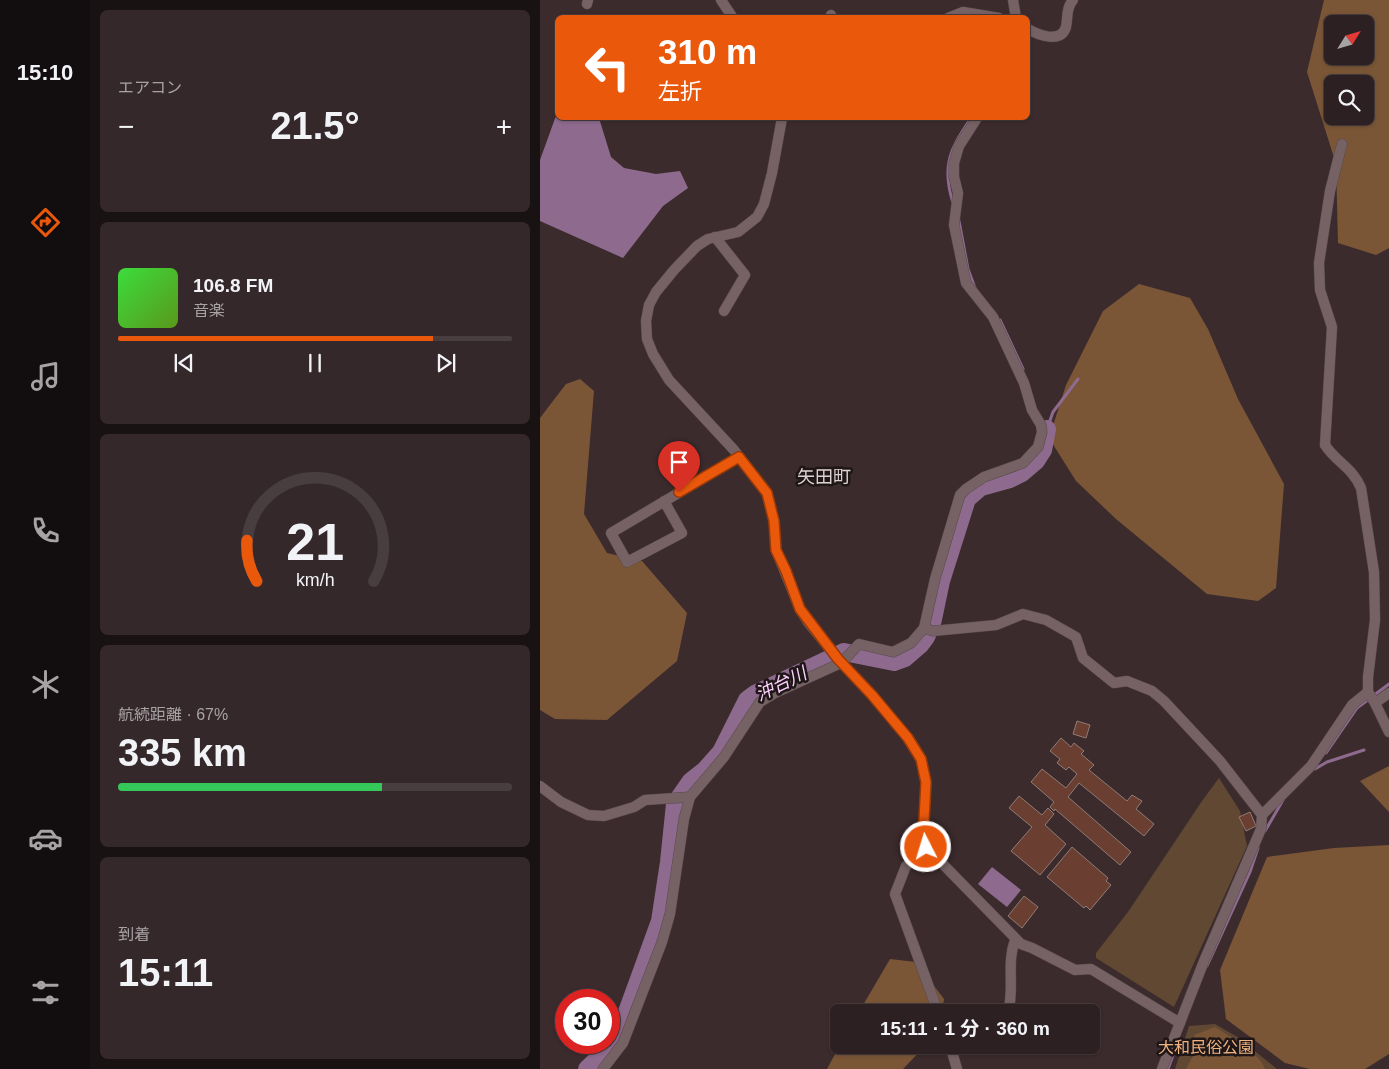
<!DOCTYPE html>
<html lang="ja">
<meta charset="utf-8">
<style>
body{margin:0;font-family:Arial,"Noto Sans JP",sans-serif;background:#35282a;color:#f1f3f6;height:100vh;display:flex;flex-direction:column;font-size:19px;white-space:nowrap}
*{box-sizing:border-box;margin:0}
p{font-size:16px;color:#a7a3a5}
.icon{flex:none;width:28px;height:28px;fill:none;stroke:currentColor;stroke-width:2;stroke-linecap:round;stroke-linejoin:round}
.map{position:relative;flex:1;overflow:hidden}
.drawer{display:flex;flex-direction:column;gap:10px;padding:10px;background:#191213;width:450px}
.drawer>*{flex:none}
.top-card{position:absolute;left:15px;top:15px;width:475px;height:105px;border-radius:8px;box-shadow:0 1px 4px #0004,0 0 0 1px #483e40;background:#ea580c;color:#fff;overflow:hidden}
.needle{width:32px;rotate:53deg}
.buttons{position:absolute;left:784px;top:15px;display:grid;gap:10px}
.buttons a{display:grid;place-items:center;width:50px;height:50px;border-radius:8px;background:#2d2022;box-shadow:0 1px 4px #0004,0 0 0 1px #483e40;font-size:25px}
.speed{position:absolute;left:15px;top:989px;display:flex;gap:10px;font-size:25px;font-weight:700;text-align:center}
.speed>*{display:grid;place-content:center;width:65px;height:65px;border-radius:50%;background:#2d2022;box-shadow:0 1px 4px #0004,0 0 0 1px #483e40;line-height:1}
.speed .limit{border:8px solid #d22;background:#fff;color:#111}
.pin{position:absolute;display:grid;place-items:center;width:42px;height:42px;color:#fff;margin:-51px -21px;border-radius:50% 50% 50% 0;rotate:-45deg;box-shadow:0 0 5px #0007}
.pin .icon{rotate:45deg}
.me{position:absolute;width:55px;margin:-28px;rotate:355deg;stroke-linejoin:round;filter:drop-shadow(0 0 4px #0008)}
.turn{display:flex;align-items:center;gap:18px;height:105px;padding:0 20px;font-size:22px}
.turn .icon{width:65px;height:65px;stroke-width:2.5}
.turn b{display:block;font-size:35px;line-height:42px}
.big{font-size:38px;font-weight:700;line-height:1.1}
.drawer .widget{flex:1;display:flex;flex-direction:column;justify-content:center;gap:8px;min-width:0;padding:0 18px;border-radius:8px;background:#35282a}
.drawer .dial{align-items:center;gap:0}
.dial svg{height:130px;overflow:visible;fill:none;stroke:#483e40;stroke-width:7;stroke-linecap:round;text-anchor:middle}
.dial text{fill:#f1f3f6;stroke:none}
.song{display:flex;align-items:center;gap:15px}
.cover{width:60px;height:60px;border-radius:8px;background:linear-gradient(135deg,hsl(120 70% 55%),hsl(90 70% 35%))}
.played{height:5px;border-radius:2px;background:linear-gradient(90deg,#ea580c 80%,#483e40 80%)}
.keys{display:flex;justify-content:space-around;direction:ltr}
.heat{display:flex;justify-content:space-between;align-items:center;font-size:28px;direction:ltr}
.charge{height:8px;border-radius:4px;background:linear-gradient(90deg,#34c759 67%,#483e40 0)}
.trip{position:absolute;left:290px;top:1004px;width:270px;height:50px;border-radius:8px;background:#2d2022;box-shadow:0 1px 4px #0004,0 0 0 1px #483e40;font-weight:700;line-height:50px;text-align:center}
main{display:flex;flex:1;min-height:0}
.dock{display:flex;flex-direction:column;width:90px;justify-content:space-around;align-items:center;background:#120d0e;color:#a7a3a5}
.dock .icon{width:35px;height:35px}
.dock .active{color:#ea580c}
.dock b{font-size:22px;color:#f1f3f6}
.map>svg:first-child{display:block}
.green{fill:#614833}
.forest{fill:#7a5637;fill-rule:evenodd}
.water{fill:#8e6b8e}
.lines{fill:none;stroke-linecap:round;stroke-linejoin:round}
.stream{stroke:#8e6b8e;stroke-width:3}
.river{stroke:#8e6b8e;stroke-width:18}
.building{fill:#6a3e31;stroke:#8f7c76}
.minor-casing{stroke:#57494a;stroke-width:11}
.minor{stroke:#766264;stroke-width:10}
.route-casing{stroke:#983908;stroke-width:12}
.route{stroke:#ea580c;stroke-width:9}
.labels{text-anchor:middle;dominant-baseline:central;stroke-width:5;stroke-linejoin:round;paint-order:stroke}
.park-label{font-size:16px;fill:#efb380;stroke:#1e1617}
.neighbourhood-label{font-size:18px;fill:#ddd1d2;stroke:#1e1617}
.water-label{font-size:18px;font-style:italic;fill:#fdd0fd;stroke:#1e1617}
</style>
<main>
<nav class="dock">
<b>15:10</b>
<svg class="icon active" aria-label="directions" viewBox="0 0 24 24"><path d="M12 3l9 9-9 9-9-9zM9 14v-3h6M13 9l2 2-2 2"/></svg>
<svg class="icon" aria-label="music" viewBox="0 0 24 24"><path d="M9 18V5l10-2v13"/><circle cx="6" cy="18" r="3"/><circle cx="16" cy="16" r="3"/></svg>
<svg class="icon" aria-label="phone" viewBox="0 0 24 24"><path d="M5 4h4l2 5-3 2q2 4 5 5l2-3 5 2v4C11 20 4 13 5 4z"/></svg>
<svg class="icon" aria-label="climate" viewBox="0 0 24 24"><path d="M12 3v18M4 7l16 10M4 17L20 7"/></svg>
<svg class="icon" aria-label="car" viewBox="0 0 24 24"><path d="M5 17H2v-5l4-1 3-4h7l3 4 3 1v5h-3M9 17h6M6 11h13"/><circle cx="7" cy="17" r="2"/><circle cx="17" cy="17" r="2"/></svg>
<svg class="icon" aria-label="filters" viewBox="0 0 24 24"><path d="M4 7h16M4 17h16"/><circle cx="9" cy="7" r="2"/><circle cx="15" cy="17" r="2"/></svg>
</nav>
<section class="drawer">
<div class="widget"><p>エアコン</p>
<div class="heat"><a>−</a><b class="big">21.5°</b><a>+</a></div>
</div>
<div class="widget">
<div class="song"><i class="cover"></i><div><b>106.8 FM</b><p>音楽</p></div></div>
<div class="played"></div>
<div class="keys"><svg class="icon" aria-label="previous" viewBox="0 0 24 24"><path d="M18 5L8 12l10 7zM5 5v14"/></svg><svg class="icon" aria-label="pause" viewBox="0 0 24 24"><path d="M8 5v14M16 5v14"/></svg><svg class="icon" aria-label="next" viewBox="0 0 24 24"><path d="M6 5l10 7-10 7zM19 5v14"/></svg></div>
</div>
<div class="widget dial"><svg viewBox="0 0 100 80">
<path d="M14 69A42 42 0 1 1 86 69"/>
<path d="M14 69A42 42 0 0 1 8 44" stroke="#ea580c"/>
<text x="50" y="56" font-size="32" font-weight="700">21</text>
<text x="50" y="72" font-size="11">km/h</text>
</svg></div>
<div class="widget"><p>航続距離 · 67%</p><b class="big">335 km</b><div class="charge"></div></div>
<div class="widget"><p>到着</p><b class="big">15:11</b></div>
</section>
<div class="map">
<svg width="849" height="1069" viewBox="0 0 849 1069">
<rect width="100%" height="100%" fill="#3c2b2d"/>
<g class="green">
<path d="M679 778 700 811 707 846 634 1007 556 958V953L588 912 662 801Z"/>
<path d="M675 1024 699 1038 737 1069H635L649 1026Z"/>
</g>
<g class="forest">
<path d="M784 0H849V248L836 255 798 243 796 164 767 72ZM792 24H825V56H792ZM792 84H825V116H792Z"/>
<path d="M599 284 650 298 668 329 698 399 744 484 736 588 718 601 667 594 576 519 536 481 509 438 526 385 563 311Z"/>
<path d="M40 379 54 391 44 514 67 553 102 561 147 613 137 661 67 720 15 719 0 710V418L26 384Z"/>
<path d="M849 766V812L820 781Z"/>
<path d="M849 845V1054L825 1069H770L745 1063 686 1019 680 970 727 857 794 848Z"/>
<path d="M350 959 376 962 404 999 402 1012H319Z"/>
<path d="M675 1027C689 1036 721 1054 725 1069H646L657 1048 654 1035Z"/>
<path d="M300 1045H386L363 1069H287Z"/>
</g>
<g class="water">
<path d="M17 113 18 118H59L71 157 84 168 116 174 140 171 148 188 123 206 83 258 0 221V160Z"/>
<path d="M452 867 481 890 467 907 438 884Z"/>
</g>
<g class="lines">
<g class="stream">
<path d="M413 203C401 165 411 148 431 118"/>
<path d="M419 221 428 269 435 288"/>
<path d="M460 320 483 369"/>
<path d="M507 429 513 412 538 379"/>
<path d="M786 753 817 708 849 684"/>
<path d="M775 769 787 762 824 750"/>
<path d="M725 831 743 800"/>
<path d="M667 966 710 872 718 848"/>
<path d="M628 1069 636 1047"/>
</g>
<path class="river" d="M47 1069 69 1048 79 1034 120 921 129 862 135 804 151 781 165 770 181 752 207 700 215 694 304 652 354 662 365 658 380 645 386 637 392 624 401 581 427 499 441 487 470 479 482 473 496 461 503 450 507 429"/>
</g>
<g class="building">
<path d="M537 721 550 725 546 738 533 734Z"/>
<path d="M521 738 531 747 534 743 544 751 541 754 554 765 549 770 587 801 592 795 602 801 596 809 614 824 604 836 539 783 528 797 591 852 580 865 515 809 514 811 510 807 514 802 491 782 502 769 526 788 537 774 529 767 526 770 517 763 520 759 510 751Z"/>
<path d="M479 796 502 815 508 808 514 814 505 825 526 844 500 875 471 851 492 827 469 808Z"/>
<path d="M710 812 716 826 706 831 699 817Z"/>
<path d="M532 847 568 878 566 881 571 885 550 910 546 906 544 908 507 877Z"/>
<path d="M484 896 498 907 482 928 468 916Z"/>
</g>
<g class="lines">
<defs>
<g id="minor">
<path d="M181 0 193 18"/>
<path d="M473 0 476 18"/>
<path d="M47 4 48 0"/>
<path d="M290 18 291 15"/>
<path d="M408 18 423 12 459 18"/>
<path d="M488 29C498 35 521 44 526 27 528 17 526 8 533 0"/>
<path d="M242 118 232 173 224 204 217 217 198 232 168 239 157 246 134 270 116 292 109 305 106 321 107 339 113 354 129 380 194 450 227 493 234 521 236 550 260 609 268 622 298 659 332 695 368 738 381 759 386 783 384 820 386 847 481 944 492 948 535 970 551 969 640 1023"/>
<path d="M802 144 790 191 779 263 780 290 792 327 785 445C796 462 813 468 821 488L834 572 835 620 828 677V692L835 703 849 732"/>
<path d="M175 237 205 275 184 311"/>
<path d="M124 501 142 533 87 562 71 533 199 457"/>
<path d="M384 628 393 631 456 625 483 614 506 620 536 637 543 658 574 683 587 681 612 691 624 701 680 761 722 815 721 829 664 961 622 1069"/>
<path d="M835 703 849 693"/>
<path d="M0 786 21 802 48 815 64 816 94 807 105 800 150 797"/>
<path d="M722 815 771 766 812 705 828 692"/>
<path d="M386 847 366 866 355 894 398 1012"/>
<path d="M468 1012C475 989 466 964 475 940"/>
<path d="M410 1045 417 1069"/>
<path d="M63 1069 83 1043 122 942 130 914 144 819 150 797 184 757 220 702 235 693 301 663 319 644 353 652 371 643 384 628 395 579 420 495 426 489 444 477 483 463 498 447 502 432 501 425 492 410 484 383 453 317 426 283 414 225 418 193 414 177V163L419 146 437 118"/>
</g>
</defs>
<use href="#minor" class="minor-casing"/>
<use href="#minor" class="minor"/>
</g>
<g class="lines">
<defs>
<path id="route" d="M139 492 199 457 227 493 234 521 236 550 246 571 260 609 298 659 332 695 368 738 381 759 386 782 384 820 386 847"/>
</defs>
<use href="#route" class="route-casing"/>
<use href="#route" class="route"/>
</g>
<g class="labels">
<g class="park-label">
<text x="666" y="1047">大和民俗公園</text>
</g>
<g class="neighbourhood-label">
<text x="284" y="477">矢田町</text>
</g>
<g class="water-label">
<text transform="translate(241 684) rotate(-26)">沖台川</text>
</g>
</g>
</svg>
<div class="buttons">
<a><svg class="needle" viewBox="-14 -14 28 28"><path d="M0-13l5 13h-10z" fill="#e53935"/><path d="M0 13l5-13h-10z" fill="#a7a3a5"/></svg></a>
<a><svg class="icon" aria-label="search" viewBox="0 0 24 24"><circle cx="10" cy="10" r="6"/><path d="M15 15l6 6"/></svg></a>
</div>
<div class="speed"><div class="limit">30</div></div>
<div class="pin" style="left:139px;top:492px;background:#d93025"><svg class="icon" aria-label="arrive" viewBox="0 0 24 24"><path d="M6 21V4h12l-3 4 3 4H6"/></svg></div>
<svg class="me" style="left:386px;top:847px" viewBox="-20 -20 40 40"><circle r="17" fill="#ea580c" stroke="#fff" stroke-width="3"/><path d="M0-11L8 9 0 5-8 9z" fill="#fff"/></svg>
<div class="trip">15:11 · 1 分 · 360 m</div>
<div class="top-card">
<div class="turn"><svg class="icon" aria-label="left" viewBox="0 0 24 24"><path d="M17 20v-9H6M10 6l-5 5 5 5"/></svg><div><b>310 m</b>左折</div></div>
</div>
</div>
</main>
